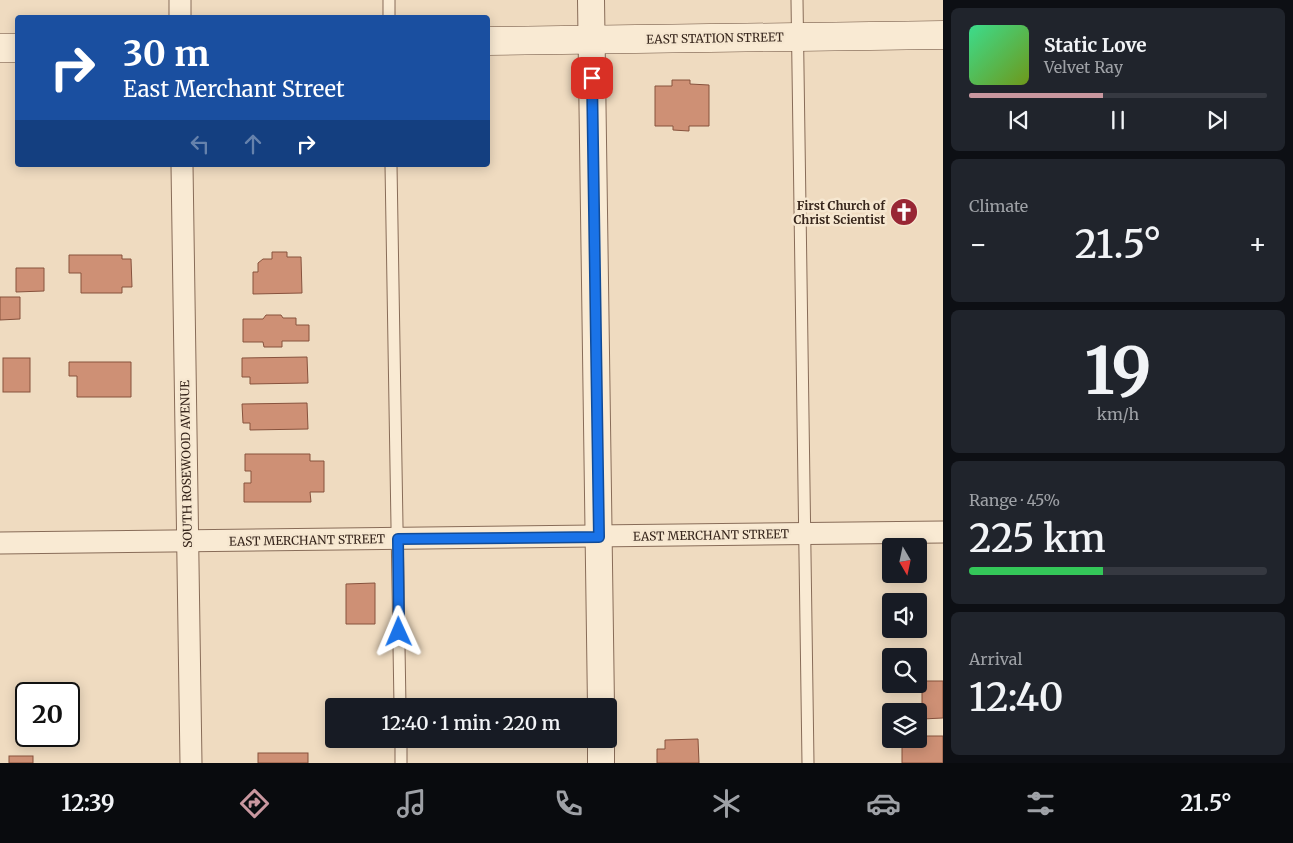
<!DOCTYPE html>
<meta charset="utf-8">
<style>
body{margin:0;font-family:Merriweather,serif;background:#20242c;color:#f1f3f6;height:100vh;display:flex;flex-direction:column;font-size:19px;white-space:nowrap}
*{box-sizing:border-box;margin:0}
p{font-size:16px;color:#9ea1a6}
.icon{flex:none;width:28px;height:28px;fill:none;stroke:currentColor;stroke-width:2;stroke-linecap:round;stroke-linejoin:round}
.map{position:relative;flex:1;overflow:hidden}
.drawer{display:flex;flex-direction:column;gap:8px;padding:8px;background:#0d0f14;width:350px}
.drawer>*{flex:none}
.top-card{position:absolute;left:15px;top:15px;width:475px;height:152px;border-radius:5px;box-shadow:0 2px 12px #0003;background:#1a4fa0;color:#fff;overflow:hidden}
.needle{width:32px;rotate:171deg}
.tools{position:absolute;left:882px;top:538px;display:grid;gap:10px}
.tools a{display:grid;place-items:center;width:45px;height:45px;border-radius:5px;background:#171b24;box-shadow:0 2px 12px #0003;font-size:25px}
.speed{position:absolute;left:15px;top:682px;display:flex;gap:10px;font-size:25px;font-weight:700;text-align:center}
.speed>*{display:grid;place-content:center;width:65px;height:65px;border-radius:50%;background:#171b24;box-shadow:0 2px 12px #0003;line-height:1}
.speed .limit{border:2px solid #111;border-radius:8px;background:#fff;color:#111}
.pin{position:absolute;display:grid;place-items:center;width:42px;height:42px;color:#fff;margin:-21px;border-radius:10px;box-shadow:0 2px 8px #0006}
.me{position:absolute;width:55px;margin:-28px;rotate:359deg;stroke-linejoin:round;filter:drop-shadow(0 0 4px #0008)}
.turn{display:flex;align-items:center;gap:18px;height:105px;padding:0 25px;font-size:22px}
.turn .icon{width:65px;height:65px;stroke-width:2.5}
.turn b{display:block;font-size:35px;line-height:42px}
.lanes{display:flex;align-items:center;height:48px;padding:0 25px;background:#0003;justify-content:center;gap:25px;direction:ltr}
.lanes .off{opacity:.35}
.big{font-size:38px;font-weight:600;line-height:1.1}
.drawer .widget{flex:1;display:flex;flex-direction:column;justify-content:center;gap:8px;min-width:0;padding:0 18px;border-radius:8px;background:#20242c}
.drawer .dial{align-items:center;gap:0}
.dial b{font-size:65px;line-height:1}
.song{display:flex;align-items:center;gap:15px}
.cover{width:60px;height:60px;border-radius:8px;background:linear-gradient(135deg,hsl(150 70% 55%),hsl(80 70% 35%))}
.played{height:5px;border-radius:2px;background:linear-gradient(90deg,#c9979f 45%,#363941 45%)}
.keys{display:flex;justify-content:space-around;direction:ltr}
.heat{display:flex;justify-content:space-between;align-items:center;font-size:28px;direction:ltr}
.charge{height:8px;border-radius:4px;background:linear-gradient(90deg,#34c759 45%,#363941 0)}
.trip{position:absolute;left:325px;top:698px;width:292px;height:50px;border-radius:5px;background:#171b24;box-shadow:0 2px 12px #0003;font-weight:600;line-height:50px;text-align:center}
.dock{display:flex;height:80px;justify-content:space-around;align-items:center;background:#090b0e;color:#9ea1a6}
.dock .icon{width:35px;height:35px}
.dock .current{color:#c9979f}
.dock b{font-size:22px;color:#f1f3f6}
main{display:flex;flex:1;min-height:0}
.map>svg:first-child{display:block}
.building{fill:#ce9075;stroke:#87523d}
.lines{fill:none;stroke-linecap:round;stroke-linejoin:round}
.service-casing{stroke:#886c58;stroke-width:13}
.minor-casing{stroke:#886c58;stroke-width:23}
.tertiary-casing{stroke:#886c58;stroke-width:28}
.secondary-casing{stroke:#694d3b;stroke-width:29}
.service{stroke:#f9ead3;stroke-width:11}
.minor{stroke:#f9ead3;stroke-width:21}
.tertiary{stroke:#f9ead3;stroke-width:26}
.secondary{stroke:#f9ead3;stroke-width:28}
.route-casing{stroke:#114b97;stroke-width:12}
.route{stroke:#1a73e8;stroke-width:9}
.labels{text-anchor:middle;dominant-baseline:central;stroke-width:5;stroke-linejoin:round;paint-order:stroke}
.street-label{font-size:12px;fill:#37261c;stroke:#f6e7d0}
.poi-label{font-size:12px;font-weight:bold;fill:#37261c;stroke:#f6e7d0;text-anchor:end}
</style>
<main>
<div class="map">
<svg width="943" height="763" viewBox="0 0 943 763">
<rect width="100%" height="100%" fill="#efdbc0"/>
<g class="building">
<path d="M672 80H690V84L709 85V126H689V131L673 130V126H655V86H672Z"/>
<path d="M272 252H287V257H301L302 293 253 294V272H258V263L263 259H272Z"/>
<path d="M69 255H122V259H131L132 287H122V293H81V273H69Z"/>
<path d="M16 268H44V291L16 292Z"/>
<path d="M0 297H20V319L0 320Z"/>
<path d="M266 315H281L283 318H296V325H309V341H282V347H264L263 342H243V319H263Z"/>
<path d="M307 357 308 383 250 384V377H242V358Z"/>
<rect x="3" y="358" width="27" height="34"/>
<path d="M69 362H131V397H77V376H69Z"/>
<path d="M307 403 308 429 250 430V423H243L242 404Z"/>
<path d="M245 454H310V461H324V492H310L311 502H244V483H251V471H245Z"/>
<path d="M375 583V624H346V584Z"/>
<path d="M922 681H943V718L922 719Z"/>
<path d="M919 736H943V763H902V739H919Z"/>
<path d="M698 739 699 763H657V749H665V740Z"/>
<rect x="258" y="753" width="50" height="10"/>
<rect x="9" y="756" width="24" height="7"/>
</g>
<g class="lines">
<defs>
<g id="service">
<path d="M389 0V18"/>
<path d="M797 0 808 763"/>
<path d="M391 165 400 706"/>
<path d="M401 739V763"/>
</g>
<g id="minor">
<path d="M180 0V18"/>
<path d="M182 165 191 763"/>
<path d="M0 543 943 532"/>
</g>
<g id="tertiary">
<path d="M591 0 601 706"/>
<path d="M601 739V763"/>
</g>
<g id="secondary">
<path d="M488 41 943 35"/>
<path d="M0 48H18"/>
</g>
</defs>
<use href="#service" class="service-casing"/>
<use href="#minor" class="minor-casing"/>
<use href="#tertiary" class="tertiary-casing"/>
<use href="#secondary" class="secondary-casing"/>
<use href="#service" class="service"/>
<use href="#minor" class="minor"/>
<use href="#tertiary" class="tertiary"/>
<use href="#secondary" class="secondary"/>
</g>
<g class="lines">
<defs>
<path id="route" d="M399 632 398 539 599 537 592 78"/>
</defs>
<use href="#route" class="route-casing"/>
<use href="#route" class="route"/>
</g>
<defs>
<symbol id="church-disc" viewBox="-11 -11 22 22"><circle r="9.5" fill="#982634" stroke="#f6e7d0"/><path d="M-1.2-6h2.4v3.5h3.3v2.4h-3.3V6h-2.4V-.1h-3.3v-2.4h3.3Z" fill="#fff"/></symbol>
</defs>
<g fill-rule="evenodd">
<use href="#church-disc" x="888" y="196" width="32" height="32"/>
</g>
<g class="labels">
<g class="street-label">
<text transform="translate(715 38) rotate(-1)">EAST STATION STREET</text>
<text transform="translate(186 464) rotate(-91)">SOUTH ROSEWOOD AVENUE</text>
<text transform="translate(711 535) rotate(-1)">EAST MERCHANT STREET</text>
<text transform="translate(307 540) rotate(-1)">EAST MERCHANT STREET</text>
</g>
<g class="poi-label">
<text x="885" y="205">First Church of<tspan x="885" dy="14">Christ Scientist</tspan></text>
</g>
</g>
</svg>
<div class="tools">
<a><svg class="needle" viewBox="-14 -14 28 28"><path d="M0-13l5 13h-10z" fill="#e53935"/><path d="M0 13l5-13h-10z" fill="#9ea1a6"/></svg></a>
<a><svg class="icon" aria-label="sound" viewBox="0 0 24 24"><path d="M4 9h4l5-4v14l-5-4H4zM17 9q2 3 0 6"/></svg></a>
<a><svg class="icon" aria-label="search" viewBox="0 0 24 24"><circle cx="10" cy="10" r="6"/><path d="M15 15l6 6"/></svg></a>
<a><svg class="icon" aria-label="layers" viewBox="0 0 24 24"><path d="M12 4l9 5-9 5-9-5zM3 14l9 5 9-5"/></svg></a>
</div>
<div class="speed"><div class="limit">20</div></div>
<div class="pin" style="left:592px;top:78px;background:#d93025"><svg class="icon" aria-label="arrive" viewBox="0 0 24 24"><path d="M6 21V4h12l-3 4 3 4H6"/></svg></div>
<svg class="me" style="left:399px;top:632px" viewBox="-20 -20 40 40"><path d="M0-17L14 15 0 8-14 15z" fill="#1a73e8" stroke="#fff" stroke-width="4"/></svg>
<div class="trip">12:40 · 1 min · 220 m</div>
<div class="top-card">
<div class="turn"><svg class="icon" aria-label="right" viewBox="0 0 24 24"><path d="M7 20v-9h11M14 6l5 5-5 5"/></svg><div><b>30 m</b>East Merchant Street</div></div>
<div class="lanes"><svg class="icon off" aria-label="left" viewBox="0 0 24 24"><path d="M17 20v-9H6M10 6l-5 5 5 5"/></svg><svg class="icon off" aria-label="ahead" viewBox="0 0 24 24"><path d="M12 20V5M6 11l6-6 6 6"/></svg><svg class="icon" aria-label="right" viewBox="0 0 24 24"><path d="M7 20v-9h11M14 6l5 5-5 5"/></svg></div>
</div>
</div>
<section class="drawer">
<div class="widget">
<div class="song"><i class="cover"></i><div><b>Static Love</b><p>Velvet Ray</p></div></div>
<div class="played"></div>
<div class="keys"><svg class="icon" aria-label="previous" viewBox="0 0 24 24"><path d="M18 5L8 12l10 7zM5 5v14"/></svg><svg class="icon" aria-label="pause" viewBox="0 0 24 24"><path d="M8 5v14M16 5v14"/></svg><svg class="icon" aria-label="next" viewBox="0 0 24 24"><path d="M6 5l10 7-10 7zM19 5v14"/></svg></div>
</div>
<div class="widget"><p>Climate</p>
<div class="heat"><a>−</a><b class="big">21.5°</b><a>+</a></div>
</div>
<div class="widget dial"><b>19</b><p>km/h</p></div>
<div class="widget"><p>Range · 45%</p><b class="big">225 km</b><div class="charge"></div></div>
<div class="widget"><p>Arrival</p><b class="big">12:40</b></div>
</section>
</main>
<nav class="dock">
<b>12:39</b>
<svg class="icon current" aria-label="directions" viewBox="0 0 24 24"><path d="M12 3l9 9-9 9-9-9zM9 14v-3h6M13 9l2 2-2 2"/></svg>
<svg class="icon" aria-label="music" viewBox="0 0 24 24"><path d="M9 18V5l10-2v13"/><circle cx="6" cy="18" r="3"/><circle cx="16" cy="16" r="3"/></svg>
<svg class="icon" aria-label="phone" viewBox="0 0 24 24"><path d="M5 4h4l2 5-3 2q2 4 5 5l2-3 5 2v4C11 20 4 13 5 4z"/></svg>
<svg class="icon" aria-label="climate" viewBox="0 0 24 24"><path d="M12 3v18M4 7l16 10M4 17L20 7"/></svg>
<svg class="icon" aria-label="car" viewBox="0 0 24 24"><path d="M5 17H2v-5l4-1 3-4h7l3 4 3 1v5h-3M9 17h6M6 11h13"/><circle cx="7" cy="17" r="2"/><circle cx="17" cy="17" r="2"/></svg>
<svg class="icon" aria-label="filters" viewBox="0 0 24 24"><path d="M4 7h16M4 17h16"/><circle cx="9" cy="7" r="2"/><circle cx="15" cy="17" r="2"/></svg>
<b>21.5°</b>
</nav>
